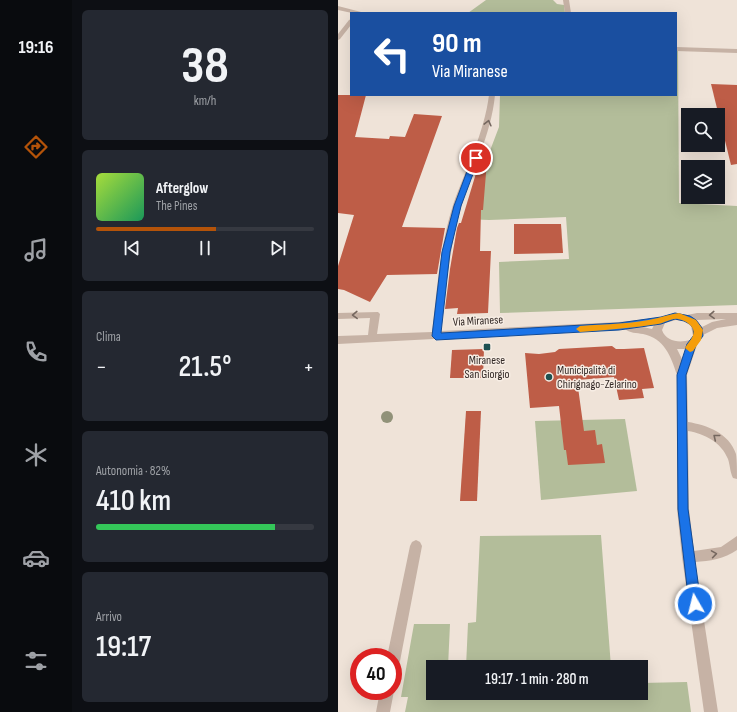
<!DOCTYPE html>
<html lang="it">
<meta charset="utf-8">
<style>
body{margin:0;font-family:"Sofia Sans Condensed",sans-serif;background:#242831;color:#f1f3f6;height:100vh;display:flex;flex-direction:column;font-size:15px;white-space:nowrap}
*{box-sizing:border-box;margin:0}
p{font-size:13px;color:#9ea1a6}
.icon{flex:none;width:22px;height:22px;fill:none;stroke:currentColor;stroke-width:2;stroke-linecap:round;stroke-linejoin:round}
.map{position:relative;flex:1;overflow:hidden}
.panel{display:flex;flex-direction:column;gap:10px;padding:10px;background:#0d0f14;width:266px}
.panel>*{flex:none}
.hud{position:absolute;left:12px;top:12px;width:327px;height:84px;border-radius:0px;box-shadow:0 4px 16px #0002;background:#1a4fa0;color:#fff;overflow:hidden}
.buttons{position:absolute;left:343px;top:108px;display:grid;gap:8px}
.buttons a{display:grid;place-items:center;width:44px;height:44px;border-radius:0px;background:#171b24;box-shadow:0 4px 16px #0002;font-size:20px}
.speed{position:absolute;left:12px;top:648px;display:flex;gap:8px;font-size:20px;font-weight:700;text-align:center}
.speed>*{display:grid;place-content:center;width:52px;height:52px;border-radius:50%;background:#171b24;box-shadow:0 4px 16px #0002;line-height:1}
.speed .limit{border:6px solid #d22;background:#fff;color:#111}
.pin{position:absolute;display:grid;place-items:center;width:34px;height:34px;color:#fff;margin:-17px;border:2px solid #fff;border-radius:50%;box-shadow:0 1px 4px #0007}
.me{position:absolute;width:44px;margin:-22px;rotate:352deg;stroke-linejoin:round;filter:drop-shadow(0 0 3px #0008)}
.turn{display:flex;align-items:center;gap:14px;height:84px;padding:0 16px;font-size:18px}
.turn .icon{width:52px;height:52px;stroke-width:2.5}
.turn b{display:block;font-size:28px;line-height:34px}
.big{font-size:30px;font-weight:600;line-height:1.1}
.panel .card{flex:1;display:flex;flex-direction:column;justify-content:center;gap:6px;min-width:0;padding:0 14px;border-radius:6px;background:#242831}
.panel .dial{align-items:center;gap:0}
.dial b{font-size:52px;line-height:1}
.song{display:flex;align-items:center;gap:12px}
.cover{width:48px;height:48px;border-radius:6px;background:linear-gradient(135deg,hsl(80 70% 55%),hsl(150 70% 35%))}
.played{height:4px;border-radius:2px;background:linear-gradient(90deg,#b45309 55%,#363941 55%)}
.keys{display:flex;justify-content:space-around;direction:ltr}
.heat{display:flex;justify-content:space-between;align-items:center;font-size:22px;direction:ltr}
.charge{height:6px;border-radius:3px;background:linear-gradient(90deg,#34c759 82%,#363941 0)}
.trip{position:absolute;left:88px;top:660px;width:222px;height:40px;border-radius:0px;background:#171b24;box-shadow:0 4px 16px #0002;font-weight:600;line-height:40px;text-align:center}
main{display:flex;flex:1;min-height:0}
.tabs{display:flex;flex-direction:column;width:72px;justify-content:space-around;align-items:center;background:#090b0e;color:#9ea1a6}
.tabs .icon{width:28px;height:28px}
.tabs .on{color:#b45309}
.tabs b{font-size:18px;color:#f1f3f6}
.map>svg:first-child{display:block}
.green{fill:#b3bd9a}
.building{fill:#be5d47}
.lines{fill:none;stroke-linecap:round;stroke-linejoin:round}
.minor{fill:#c6b2a5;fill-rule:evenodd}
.tree{fill:#919279}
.oneway{stroke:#75675f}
.route{fill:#1a73e8;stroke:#114b97}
.slow{fill:#f59e0b}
.poi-dot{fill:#1e5151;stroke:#f7ede4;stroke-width:1.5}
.labels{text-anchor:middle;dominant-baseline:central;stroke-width:3;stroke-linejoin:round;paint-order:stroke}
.street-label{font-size:12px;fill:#332926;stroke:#f7ede4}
.poi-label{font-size:12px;fill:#332926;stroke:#f7ede4}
</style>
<main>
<nav class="tabs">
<b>19:16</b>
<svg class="icon on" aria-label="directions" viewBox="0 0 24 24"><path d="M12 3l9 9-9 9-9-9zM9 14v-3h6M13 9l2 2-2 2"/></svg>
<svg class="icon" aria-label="music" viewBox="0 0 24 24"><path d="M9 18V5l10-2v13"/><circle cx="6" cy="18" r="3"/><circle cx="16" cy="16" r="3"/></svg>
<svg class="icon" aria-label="phone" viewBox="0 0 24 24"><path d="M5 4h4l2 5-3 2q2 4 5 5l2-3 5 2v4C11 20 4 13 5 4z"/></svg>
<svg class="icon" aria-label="climate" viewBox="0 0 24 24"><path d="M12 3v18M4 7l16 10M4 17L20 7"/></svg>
<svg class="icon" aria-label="car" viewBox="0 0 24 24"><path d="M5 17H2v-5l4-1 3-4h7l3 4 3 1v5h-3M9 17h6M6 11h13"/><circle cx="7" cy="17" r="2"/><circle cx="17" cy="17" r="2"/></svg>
<svg class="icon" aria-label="filters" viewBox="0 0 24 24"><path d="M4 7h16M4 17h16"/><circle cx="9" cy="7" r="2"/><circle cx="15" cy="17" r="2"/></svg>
</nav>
<section class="panel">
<div class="card dial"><b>38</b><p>km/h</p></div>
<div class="card">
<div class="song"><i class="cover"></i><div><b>Afterglow</b><p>The Pines</p></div></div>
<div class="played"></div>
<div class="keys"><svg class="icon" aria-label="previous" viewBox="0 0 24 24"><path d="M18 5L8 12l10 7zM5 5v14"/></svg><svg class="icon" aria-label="pause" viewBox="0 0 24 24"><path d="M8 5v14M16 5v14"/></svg><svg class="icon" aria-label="next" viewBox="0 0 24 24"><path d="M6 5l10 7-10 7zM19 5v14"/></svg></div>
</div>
<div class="card"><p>Clima</p>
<div class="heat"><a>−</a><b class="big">21.5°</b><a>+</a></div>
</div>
<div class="card"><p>Autonomia · 82%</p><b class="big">410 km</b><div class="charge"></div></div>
<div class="card"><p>Arrivo</p><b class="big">19:17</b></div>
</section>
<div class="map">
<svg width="399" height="712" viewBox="0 0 399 712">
<rect width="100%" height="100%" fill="#efe3d8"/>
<g class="green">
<path d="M148 0H215L219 4 226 5 227 13H130Z"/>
<path d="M338 47 340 48 341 203 399 206V305L162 313 161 262 231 259 228 217 151 220 126 219 161 127 162 95H338Z"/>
<path d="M287 419 299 491 203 500 197 421Z"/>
<path d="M263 535 273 667H128L130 623 138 622 142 536Z"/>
<path d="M76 624H112L110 667H95V693H108V697H127V693H303V683L349 682 353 712H67L70 697H63Z"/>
</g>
<g class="building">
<path d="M373 84 399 85V164L393 165Z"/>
<path d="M0 95H28L17 137 51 139 52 136 67 137 76 114 104 116 64 227 107 228 99 274 49 275 32 302 6 290 0 289V266L16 215 0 213Z"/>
<path d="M142 160 149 161 145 210H143L142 251H153L150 313 119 314 120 308 107 309 112 269 119 228 121 223H123Z"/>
<path d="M176 224H223L225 253 176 254Z"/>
<path d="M274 346 278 349H286L306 348 316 388 304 389 306 398 281 400 276 377 239 380 246 431 257 430 259 445 264 444 267 463 230 465 228 450H226L221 406 192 408 187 353 201 354 217 352 221 349Z"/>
<path d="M146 349 145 378H112L114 350Z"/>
<path d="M128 411H143L139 501H122Z"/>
</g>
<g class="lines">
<g class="minor">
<path d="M225 0H231L233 13H227Z"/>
<path d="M0 6 23 12 24 13H14L0 10Z"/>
<path d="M13 19V25L2 39 0 40V34L11 20Z"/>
<path d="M338 47 399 49V53L338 51Z"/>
<path d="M151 95H157C153 136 134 169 123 208 111 248 108 290 103 331L281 322 320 318 338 313 349 315 359 313H399V325L379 328 365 335 359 345 349 375 350 422C369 425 391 433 398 454 399 461 399 471 399 479L395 478C392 472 392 465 390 459 383 442 367 434 350 431L351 509 356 551 383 547 399 536V550C386 559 372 561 357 562L380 712H366L344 557 339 509V375C333 356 326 338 305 334 299 333 291 333 287 329L0 344V336L30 335 32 318 0 319V313L40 312 42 314 39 334 94 332C99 289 102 246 115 205 128 168 146 134 151 95ZM388 319 374 322 364 327 359 320ZM338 320 346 321 353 326 355 336 352 340C342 343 328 342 324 330L327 323ZM316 325 314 329 305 327ZM339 349H348L344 359Z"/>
<path d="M78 540 82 542 84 546 62 661 60 666 55 668V657H49L72 546 74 542Z"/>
<path d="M55 689 56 691 52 712H38L42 691H55Z"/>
</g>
</g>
<circle class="tree" cx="49" cy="417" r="6"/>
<defs><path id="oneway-chevron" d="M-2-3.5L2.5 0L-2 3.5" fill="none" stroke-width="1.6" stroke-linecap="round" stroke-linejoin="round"/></defs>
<g class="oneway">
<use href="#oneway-chevron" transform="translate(150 123) rotate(-76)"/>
<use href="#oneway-chevron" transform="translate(17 315) rotate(178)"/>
<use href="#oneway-chevron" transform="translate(374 315) rotate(177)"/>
<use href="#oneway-chevron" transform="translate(378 437) rotate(-141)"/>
<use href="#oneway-chevron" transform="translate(376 554) rotate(-9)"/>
</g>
<path class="route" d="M138 156 141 158 123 206 112 252 103 333 281 323 323 317 337 313 352 316 358 320 364 328 365 336 358 345 348 375 350 509 363 604 361 608 357 609 353 608 351 604 340 509 339 375 349 344 356 335 355 328 352 324 346 321 337 319 323 324 281 330 98 340 94 336 104 252 116 206 134 158Z"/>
<path class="slow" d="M341 313 358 320 365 330 363 340 355 351 352 352 347 348C350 342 358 336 355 329 353 324 346 320 340 319 333 318 327 323 320 324 294 328 268 330 242 332L238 329 242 326C268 324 295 324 320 318 327 316 333 314 341 313Z"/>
<g class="poi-dot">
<rect x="145" y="343" width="8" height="8" rx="2"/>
<circle cx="211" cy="377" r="4"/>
</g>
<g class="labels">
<g class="street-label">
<text transform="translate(140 321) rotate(-3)">Via Miranese</text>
</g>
<g class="poi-label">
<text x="149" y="360">Miranese<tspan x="149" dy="14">San Giorgio</tspan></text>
<text x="219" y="370" text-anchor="start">Municipalità di<tspan x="219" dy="14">Chirignago-Zelarino</tspan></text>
</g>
</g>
</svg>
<div class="buttons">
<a><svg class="icon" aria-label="search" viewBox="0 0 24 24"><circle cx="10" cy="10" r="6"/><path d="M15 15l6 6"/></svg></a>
<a><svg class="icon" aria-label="layers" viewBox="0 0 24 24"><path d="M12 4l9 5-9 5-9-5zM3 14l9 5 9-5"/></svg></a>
</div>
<div class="speed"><div class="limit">40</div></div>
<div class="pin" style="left:138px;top:158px;background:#d93025"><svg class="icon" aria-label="arrive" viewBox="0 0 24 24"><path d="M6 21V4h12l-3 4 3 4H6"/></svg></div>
<svg class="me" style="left:357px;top:604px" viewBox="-20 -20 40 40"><circle r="17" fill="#1a73e8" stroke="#fff" stroke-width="3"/><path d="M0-11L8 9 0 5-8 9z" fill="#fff"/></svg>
<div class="trip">19:17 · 1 min · 280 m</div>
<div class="hud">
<div class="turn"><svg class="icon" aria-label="left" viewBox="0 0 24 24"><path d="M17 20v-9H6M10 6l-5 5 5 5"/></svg><div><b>90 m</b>Via Miranese</div></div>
</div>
</div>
</main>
